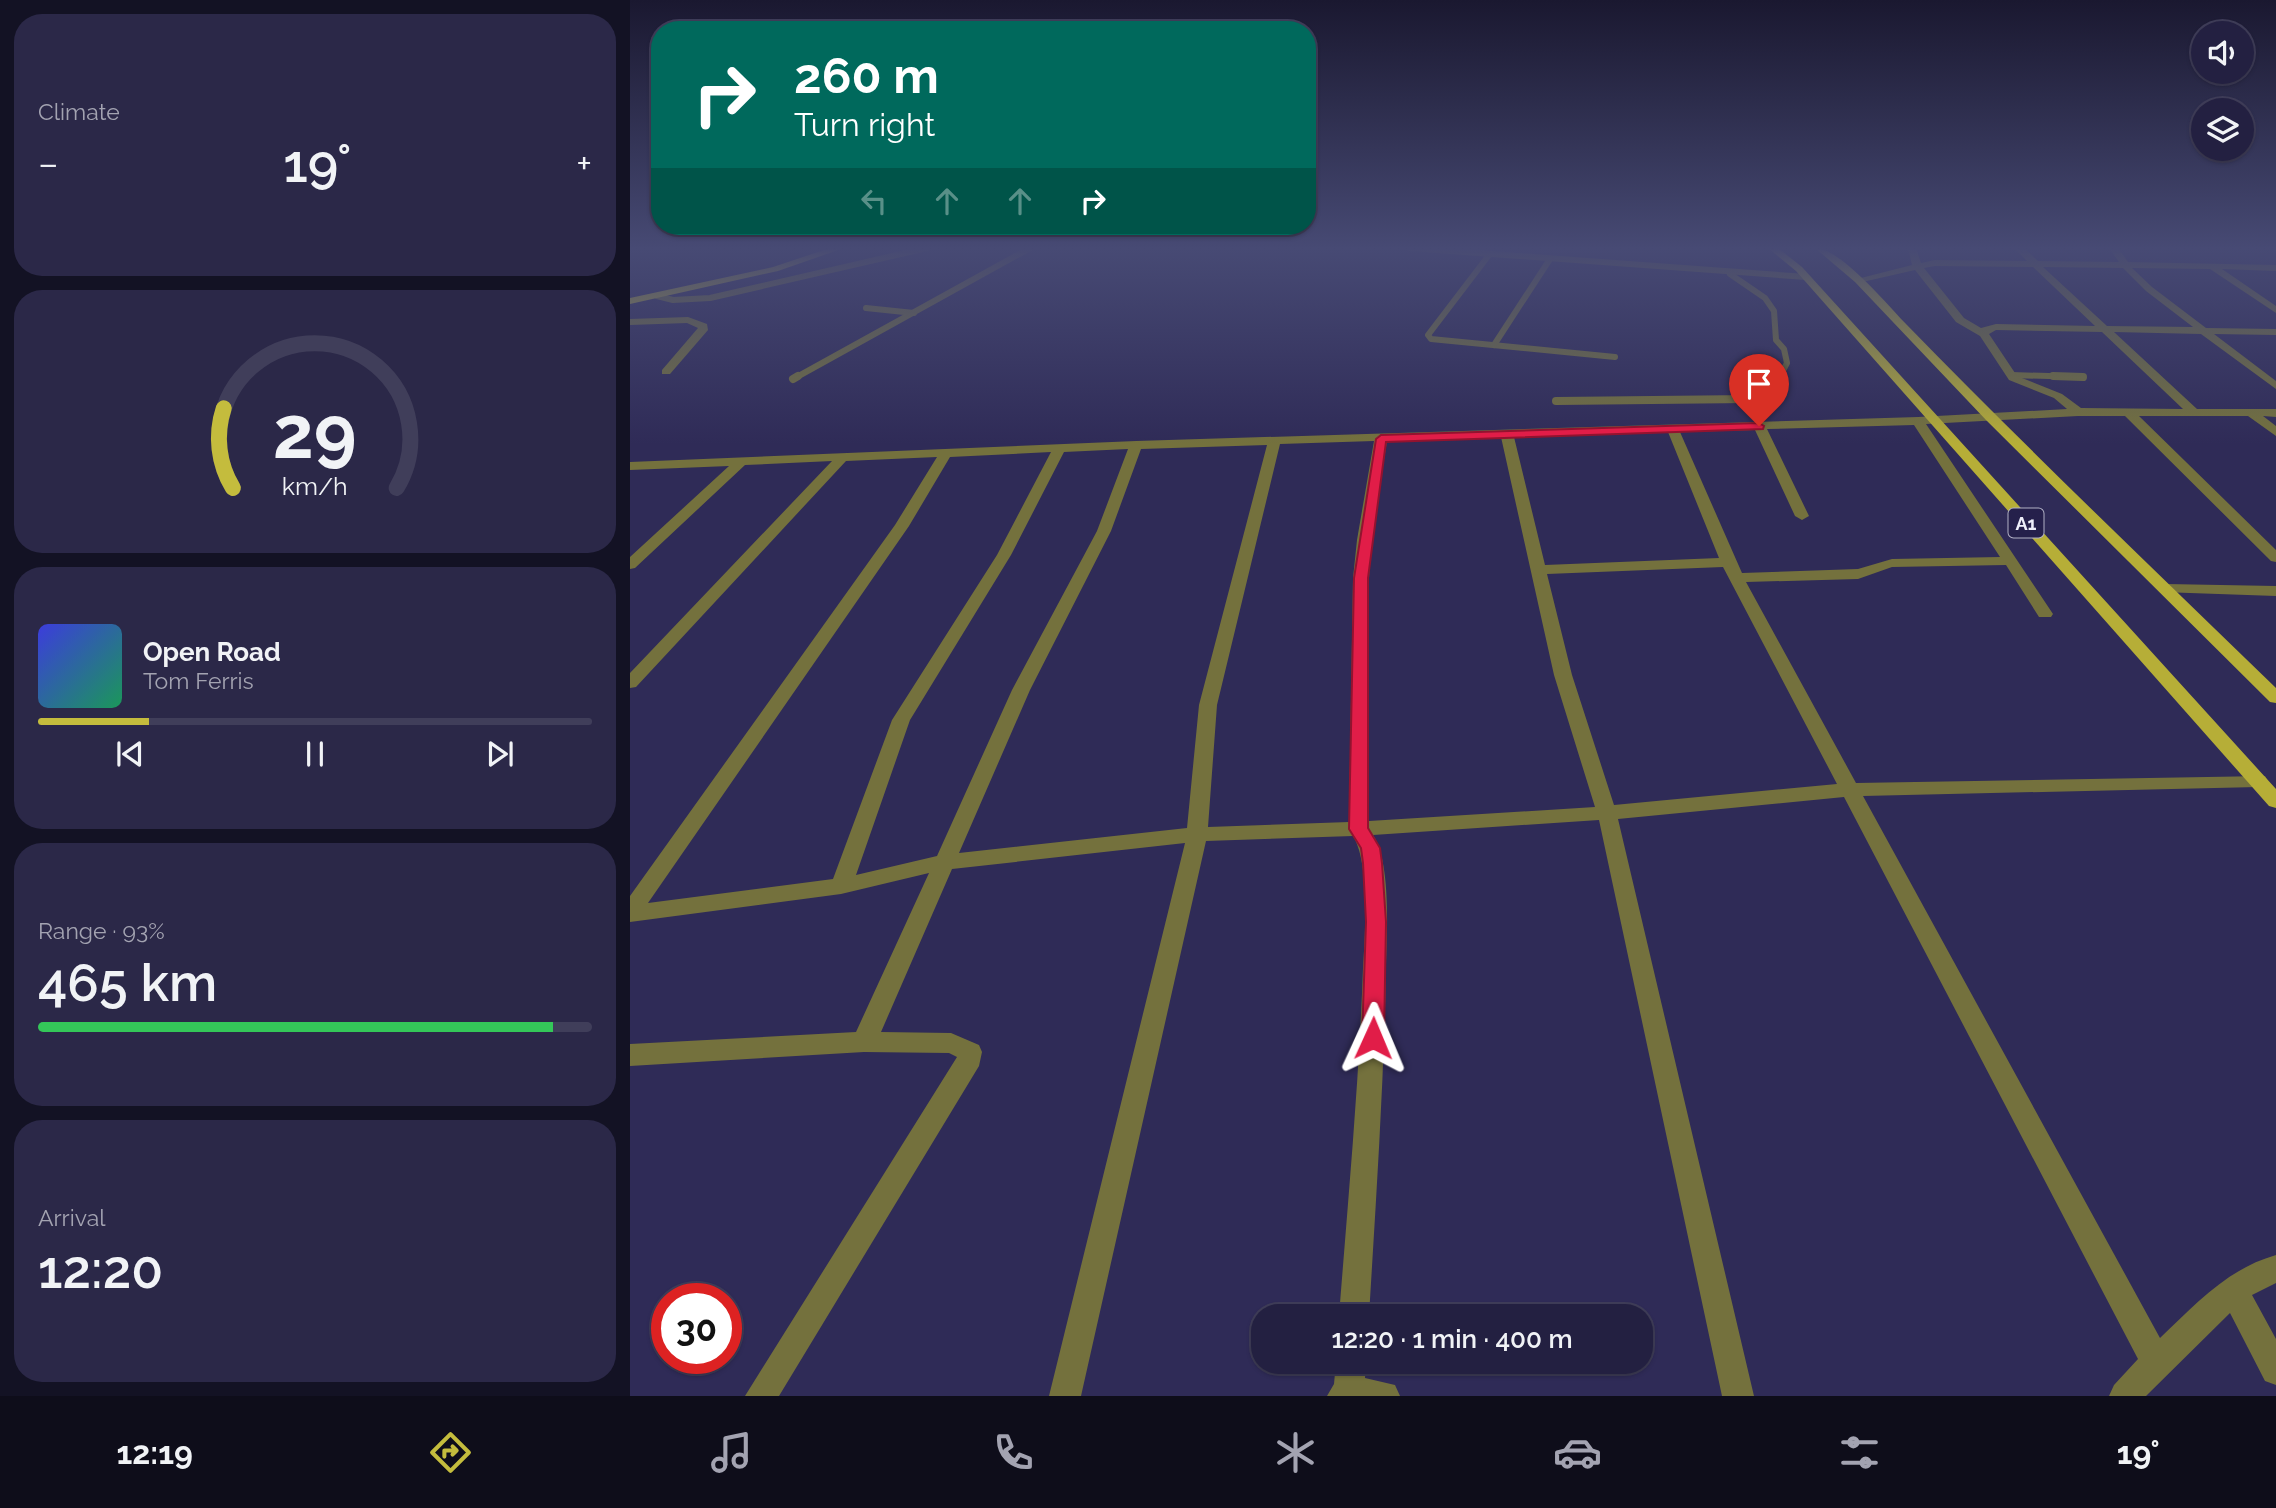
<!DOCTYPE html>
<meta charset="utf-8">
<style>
body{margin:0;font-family:Raleway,sans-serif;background:#2b2848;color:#f1f3f6;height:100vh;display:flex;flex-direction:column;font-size:26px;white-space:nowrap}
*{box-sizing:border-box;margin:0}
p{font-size:23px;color:#a3a3b1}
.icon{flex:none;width:38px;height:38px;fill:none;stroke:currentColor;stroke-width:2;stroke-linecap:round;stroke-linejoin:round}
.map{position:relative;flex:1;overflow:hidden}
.side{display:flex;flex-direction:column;gap:14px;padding:14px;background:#131224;width:630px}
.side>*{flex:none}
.hud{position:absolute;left:21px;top:21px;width:665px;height:214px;border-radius:28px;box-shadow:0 2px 5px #0004,0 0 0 2px #403e5a;background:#00695c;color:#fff;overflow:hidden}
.buttons{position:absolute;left:1561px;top:21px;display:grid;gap:14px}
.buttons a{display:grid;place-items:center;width:63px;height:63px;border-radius:50%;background:#232041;box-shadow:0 2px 5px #0004,0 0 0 2px #403e5a;font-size:35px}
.speed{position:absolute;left:21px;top:1283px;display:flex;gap:14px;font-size:35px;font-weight:700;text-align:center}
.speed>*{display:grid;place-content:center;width:91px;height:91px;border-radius:50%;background:#232041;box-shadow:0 2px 5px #0004,0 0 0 2px #403e5a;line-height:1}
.speed .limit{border:10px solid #d22;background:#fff;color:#111}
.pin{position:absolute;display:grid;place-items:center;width:60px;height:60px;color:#fff;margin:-72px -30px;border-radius:50% 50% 50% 0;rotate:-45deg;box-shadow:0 0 7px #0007}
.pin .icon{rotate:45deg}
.me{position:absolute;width:77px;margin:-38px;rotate:1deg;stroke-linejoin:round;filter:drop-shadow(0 0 5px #0008)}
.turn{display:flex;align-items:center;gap:24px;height:147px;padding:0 28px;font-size:32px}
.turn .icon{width:91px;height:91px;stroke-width:2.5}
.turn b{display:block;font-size:49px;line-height:60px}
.lanes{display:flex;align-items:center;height:66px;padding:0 28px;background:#0003;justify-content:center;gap:35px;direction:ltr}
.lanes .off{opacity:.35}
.big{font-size:52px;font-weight:600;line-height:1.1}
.side .tile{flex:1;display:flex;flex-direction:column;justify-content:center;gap:10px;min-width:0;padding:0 24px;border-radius:28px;background:#2b2848}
.side .dial{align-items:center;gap:0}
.dial svg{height:182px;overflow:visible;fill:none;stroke:#403e5a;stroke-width:7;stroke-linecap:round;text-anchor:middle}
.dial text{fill:#f1f3f6;stroke:none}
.song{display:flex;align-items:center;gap:21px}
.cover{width:84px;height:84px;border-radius:10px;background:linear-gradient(135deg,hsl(240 70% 55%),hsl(150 70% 35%))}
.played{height:7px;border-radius:4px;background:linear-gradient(90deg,#c4bc3d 20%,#403e5a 20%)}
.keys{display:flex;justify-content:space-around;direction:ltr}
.heat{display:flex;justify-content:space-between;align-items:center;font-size:38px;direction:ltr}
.charge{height:10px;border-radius:5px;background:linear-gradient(90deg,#34c759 93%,#403e5a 0)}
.trip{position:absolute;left:621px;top:1304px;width:402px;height:70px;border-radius:28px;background:#232041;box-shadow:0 2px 5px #0004,0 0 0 2px #403e5a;font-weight:600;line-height:70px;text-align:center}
.tab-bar{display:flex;height:112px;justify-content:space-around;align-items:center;background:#0e0d1a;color:#a3a3b1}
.tab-bar .icon{width:49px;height:49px}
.tab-bar .current{color:#c4bc3d}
.tab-bar b{font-size:32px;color:#f1f3f6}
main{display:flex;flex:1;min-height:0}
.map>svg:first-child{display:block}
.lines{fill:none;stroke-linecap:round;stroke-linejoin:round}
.service-far1{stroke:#74713d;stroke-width:6}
.service{stroke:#74713d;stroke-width:8}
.minor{fill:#74713d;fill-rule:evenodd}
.primary{fill:#b6ae37;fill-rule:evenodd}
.route{fill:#e11d48;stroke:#92132f;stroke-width:2}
.labels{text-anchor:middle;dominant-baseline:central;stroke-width:7;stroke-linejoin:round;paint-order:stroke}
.shield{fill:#25204b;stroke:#b2b1c6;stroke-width:2}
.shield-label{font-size:18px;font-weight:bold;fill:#eeeffa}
</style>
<main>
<section class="side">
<div class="tile"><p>Climate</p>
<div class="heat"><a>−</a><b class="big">19°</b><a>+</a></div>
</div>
<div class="tile dial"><svg viewBox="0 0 100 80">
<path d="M14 69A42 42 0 1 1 86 69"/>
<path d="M14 69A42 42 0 0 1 10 34" stroke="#c4bc3d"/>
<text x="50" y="56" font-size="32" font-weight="700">29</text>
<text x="50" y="72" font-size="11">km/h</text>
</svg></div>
<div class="tile">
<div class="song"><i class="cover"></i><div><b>Open Road</b><p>Tom Ferris</p></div></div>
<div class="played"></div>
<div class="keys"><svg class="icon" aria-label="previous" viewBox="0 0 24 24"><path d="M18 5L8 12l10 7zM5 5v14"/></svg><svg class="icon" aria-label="pause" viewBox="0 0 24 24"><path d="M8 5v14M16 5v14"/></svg><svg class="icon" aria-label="next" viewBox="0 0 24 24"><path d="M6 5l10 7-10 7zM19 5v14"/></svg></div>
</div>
<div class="tile"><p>Range · 93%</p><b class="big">465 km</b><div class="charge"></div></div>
<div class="tile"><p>Arrival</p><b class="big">12:20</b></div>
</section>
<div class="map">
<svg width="1646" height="1396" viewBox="0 0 1646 1396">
<rect width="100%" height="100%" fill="#2f2b57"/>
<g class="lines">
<g class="service-far1">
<path d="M780 248 1176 277"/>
<path d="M859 255 798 335 801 339 985 357"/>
<path d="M1100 274 1135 298 1144 311 1146 340 1154 349 1157 363 1149 378"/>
<path d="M27 296 43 300 80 298 297 248"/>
<path d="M236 308 284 313"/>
<path d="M864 345 920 259"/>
<path d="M1381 375 1453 377"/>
<path d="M165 378 400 248"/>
</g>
<g class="service">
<path d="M1423 376 1453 377"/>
<path d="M163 379 168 376"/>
<path d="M926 401 1119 399 1141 392 1150 376"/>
</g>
<g class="minor">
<path d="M1278 248H1286L1291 263 1305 260 1397 261 1384 248H1394L1408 261 1489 262 1479 248H1488L1498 262 1646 265V271L1592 269 1646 306V313L1580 269 1502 268 1522 287 1576 328 1646 329V335L1584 334 1646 381V389L1571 334 1484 332 1567 409H1646V417L1633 416 1646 426V436L1618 416H1509L1646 550V562L1641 561 1495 416H1448L1296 424 1423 614 1421 617H1409L1376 565 1262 567 1228 579 1116 582 1226 783 1635 776 1638 781 1635 786 1628 787 1233 796 1530 1338C1566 1304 1597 1269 1646 1255V1283L1622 1295 1646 1339V1385L1635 1381 1600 1313 1516 1396H1479L1484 1385 1508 1359 1214 797 988 819 1124 1396H1092L969 820 743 835C761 862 757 932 756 966 754 1083 746 1199 739 1316H709C718 1200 729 1084 733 968 735 935 740 863 723 836L576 841 451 1396H419L555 843 322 869 251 1032 321 1033 349 1045 352 1052 349 1066 149 1396H115L327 1057 319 1053 234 1052 0 1066V1044L226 1032 299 873 211 894 0 922V896L265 525 307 457 216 461 6 687 0 688V673L202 461 115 465 5 568 0 569V557L99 466 0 470V462L506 441 1288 417 1437 409 1424 398 1379 380 1350 336 1326 322 1285 270 1228 283 1223 280 1282 265ZM1305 266 1403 267 1465 326 1366 324 1351 328 1334 318 1294 268ZM1413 267 1493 268 1516 291 1563 327 1477 326ZM1366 330 1472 332 1553 409 1451 408 1432 394 1387 376 1359 334ZM1284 425 1370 557 1262 559 1228 569 1112 573 1050 432 1125 430 1165 516 1172 520 1179 516 1137 429ZM1038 432 1089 558 915 565 884 437ZM871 437 924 675 965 807 739 821V578L741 540 757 441ZM744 441 727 540 723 578 719 822 578 827 587 705 650 444ZM637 445 569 705 557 828 329 853 400 690 481 531 511 449ZM498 449 467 531 382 690 307 856 226 875 280 720 381 555 434 452ZM421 452 367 555 262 720 203 879 18 903 279 526 320 457ZM1093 567 1207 784 984 805 942 675 917 574Z"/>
<path d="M1641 248H1646V252Z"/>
<path d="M58 317 77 324 78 330 40 374H32V370L68 328 57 323 0 325V319Z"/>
<path d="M1536 584 1646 586V596L1531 592 1528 589 1531 586Z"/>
<path d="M706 1362H736L735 1378 765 1385 770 1396H697L704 1384Z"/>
</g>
<g class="primary">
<path d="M200 248H214L148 271 0 304V298L143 267Z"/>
<path d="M1138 248H1148L1172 267 1646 789V808L1639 806 1166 271Z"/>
<path d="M1185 248C1211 248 1258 306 1277 325 1398 449 1522 568 1646 688V703L1640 702 1356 420 1225 282Z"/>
</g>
</g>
<linearGradient id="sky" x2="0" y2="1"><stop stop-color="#1a1830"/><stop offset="0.56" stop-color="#474a74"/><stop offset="1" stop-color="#474a74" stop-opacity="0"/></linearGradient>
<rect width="1646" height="444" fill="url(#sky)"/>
<path class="route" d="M1129 423 1134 426 1133 429 756 442 738 578V828L750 848 752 863 756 922 754 1038 751 1045 743 1047 736 1045 732 1038 736 922 733 863 731 848 719 829 724 578 746 439 751 435Z"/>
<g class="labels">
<rect class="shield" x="1378.5" y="508.5" width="35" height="29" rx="5"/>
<g class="shield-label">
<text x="1396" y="523">A1</text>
</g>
</g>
</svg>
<div class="buttons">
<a><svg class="icon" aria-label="sound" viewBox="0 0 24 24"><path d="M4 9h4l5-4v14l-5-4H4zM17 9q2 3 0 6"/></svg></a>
<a><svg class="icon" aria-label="layers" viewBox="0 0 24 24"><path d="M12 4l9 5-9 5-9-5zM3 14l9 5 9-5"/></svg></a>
</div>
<div class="speed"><div class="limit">30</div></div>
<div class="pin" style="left:1129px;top:426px;background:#d93025"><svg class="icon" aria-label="arrive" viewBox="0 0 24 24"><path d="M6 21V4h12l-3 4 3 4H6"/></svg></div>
<svg class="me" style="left:743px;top:1038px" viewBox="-20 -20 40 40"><path d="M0-17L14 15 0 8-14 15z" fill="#e11d48" stroke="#fff" stroke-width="4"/></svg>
<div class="trip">12:20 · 1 min · 400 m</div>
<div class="hud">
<div class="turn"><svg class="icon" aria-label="right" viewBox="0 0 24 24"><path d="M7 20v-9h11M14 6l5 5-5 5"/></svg><div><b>260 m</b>Turn right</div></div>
<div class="lanes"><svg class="icon off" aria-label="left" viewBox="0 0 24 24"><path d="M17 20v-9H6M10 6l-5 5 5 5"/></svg><svg class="icon off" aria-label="ahead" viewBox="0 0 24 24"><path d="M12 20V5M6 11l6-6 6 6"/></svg><svg class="icon off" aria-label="ahead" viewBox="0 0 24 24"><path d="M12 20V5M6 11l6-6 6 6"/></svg><svg class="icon" aria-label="right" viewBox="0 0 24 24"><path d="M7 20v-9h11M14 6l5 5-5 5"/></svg></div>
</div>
</div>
</main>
<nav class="tab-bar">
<b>12:19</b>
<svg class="icon current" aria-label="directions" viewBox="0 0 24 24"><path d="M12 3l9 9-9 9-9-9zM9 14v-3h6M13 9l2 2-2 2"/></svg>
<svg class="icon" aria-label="music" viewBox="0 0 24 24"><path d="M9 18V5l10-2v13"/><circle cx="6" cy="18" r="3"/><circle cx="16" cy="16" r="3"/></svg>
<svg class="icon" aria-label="phone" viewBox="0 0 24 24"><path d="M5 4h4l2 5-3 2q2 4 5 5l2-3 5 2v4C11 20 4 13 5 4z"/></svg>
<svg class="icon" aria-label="climate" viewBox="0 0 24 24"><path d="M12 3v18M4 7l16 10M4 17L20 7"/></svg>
<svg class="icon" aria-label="car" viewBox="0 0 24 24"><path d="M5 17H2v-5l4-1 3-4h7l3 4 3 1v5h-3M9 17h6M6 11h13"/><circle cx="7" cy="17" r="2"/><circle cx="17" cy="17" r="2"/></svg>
<svg class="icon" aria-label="filters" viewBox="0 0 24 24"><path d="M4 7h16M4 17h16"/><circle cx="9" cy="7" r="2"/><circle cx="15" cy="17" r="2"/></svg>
<b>19°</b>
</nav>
